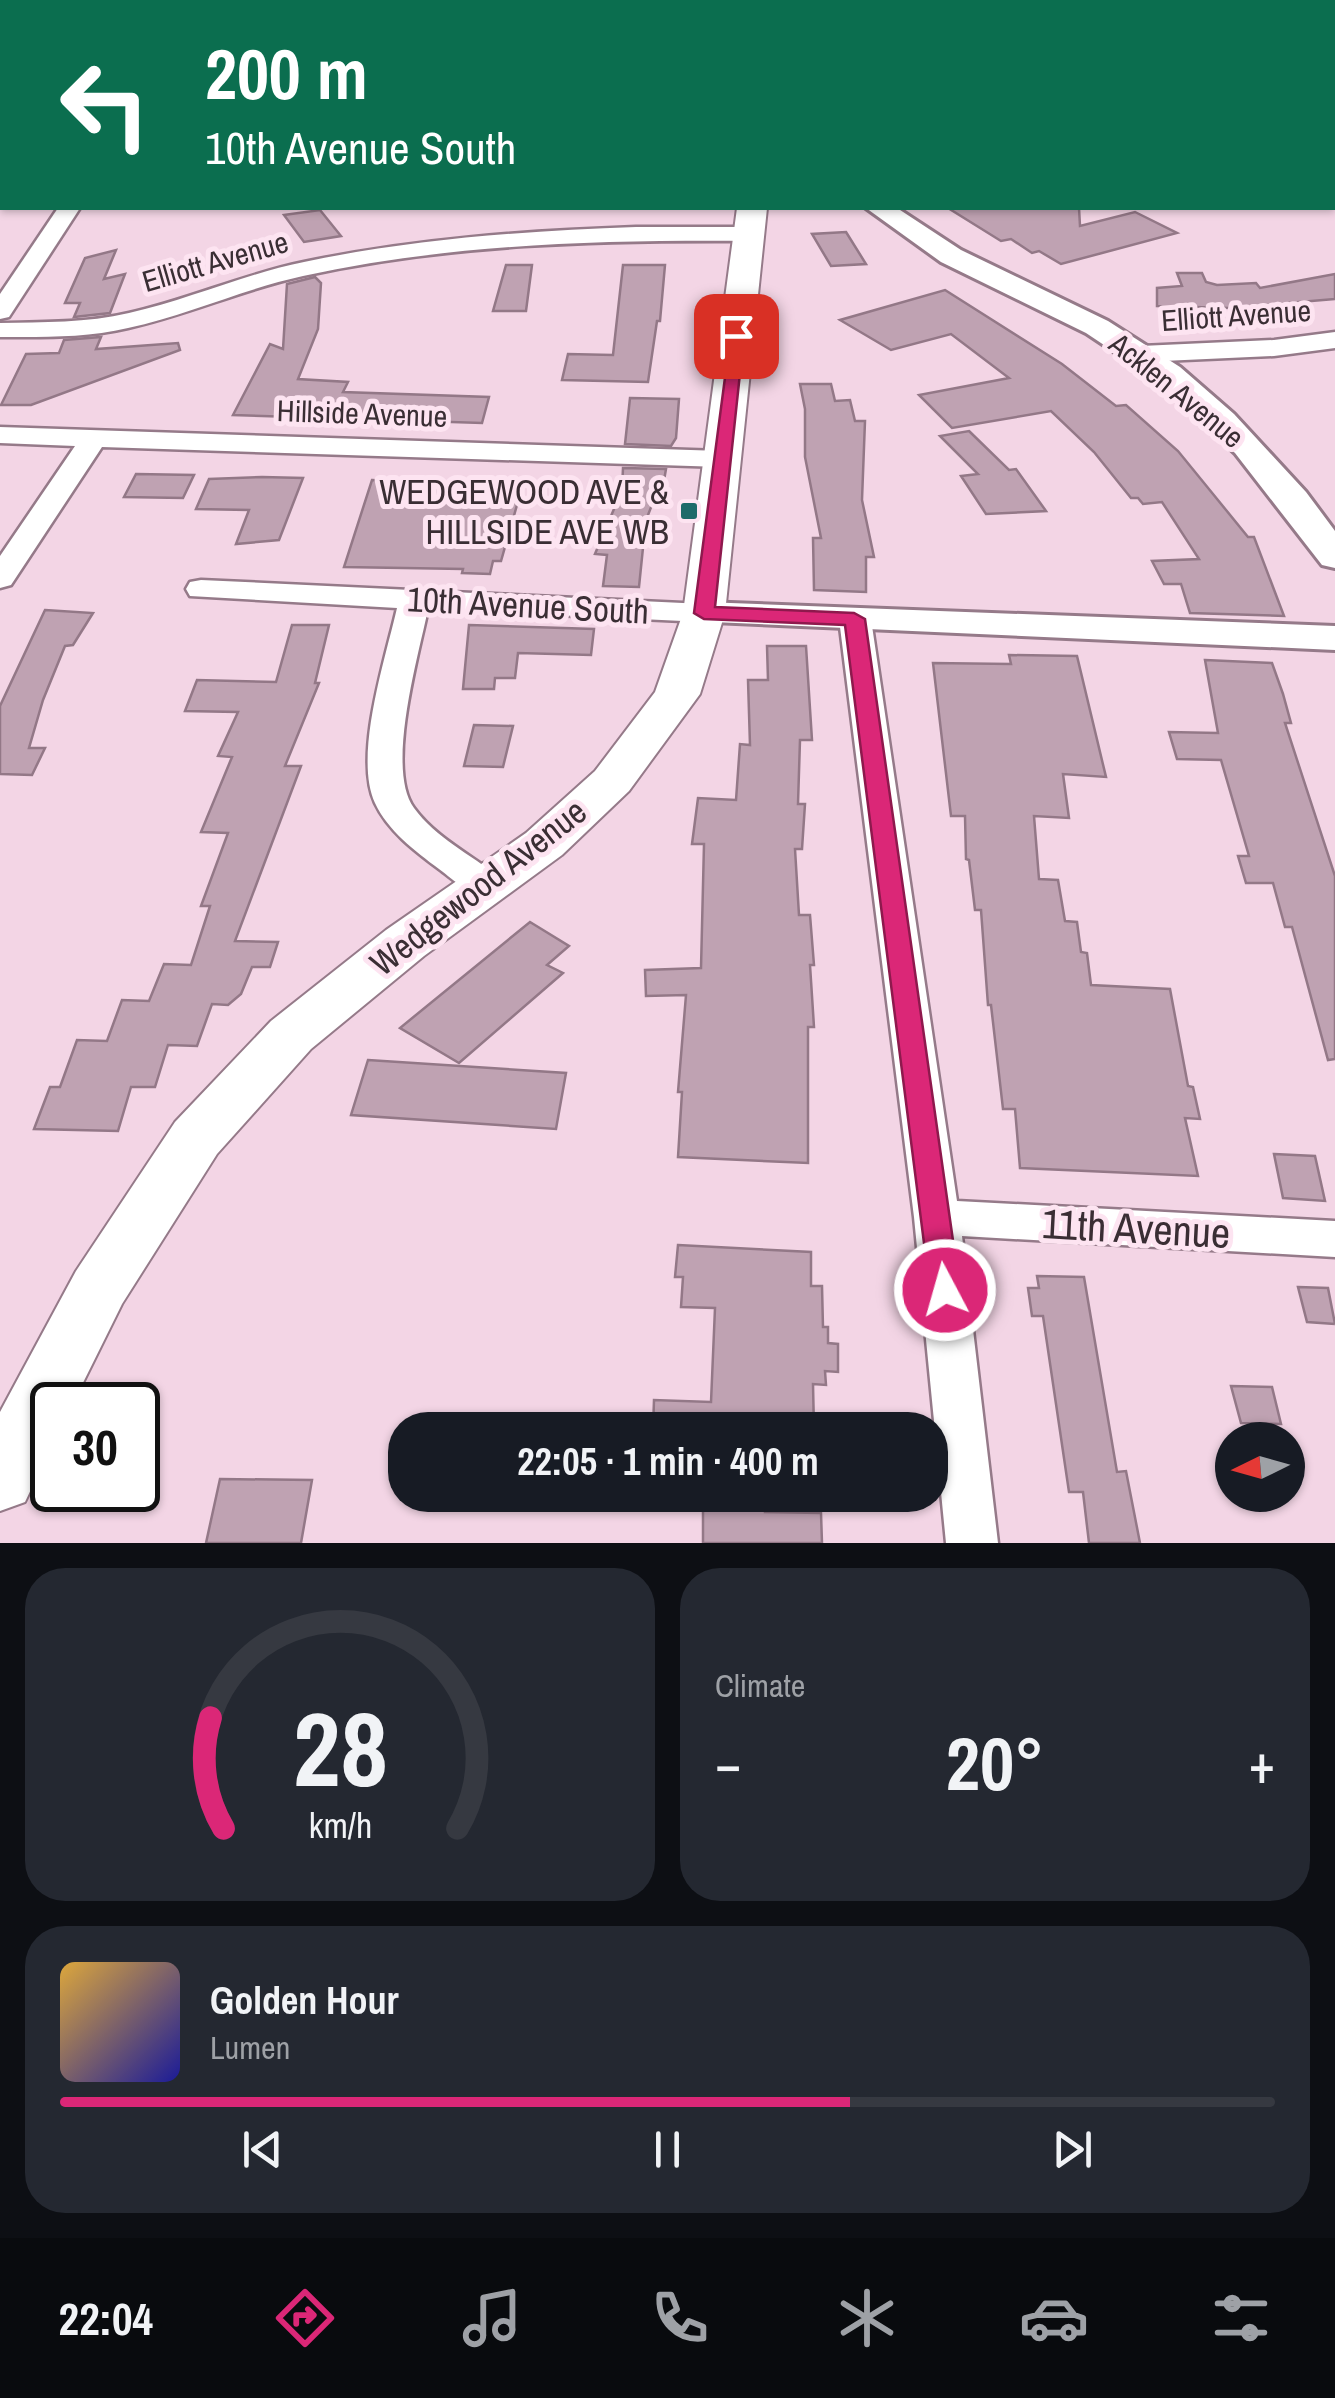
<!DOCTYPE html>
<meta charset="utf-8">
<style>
body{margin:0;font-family:"Archivo Narrow",sans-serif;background:#242831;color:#f1f3f6;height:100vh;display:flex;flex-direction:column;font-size:38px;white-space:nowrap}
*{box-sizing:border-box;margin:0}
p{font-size:32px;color:#9ea1a6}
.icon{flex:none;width:55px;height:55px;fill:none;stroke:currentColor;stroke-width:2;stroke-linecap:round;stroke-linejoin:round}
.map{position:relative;height:1543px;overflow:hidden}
.sheet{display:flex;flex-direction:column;gap:25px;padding:25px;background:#0d0f14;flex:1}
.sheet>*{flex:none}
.guide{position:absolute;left:0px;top:0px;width:1335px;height:210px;box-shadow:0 2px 8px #0004;background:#0b6e4f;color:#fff;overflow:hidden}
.needle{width:65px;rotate:265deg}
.buttons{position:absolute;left:1215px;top:1422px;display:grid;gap:20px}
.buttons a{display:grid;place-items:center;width:90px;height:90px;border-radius:50%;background:#171b24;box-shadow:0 2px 8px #0004;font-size:50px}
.speed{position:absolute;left:30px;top:1382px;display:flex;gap:20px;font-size:50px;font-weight:700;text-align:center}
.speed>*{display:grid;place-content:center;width:130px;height:130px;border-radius:50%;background:#171b24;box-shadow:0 2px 8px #0004;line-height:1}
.speed .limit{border:5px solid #111;border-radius:15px;background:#fff;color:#111}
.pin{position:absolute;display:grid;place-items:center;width:85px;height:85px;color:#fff;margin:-42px;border-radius:20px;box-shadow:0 5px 15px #0006}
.me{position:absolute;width:110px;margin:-55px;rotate:354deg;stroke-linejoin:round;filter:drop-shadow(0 0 8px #0008)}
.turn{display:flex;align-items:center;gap:35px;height:210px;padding:0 40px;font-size:45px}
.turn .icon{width:130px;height:130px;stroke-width:2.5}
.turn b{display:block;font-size:70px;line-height:85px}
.big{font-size:75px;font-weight:800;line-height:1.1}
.sheet .card{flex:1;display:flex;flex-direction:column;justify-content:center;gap:15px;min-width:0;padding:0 35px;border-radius:40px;background:#242831}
.sheet .dial{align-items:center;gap:0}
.dial svg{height:260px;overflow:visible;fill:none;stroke:#363941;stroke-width:7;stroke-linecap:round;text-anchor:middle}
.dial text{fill:#f1f3f6;stroke:none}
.song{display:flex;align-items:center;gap:30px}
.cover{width:120px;height:120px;border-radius:15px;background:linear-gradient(135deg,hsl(40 70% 55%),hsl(240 70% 35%))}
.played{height:10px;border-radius:5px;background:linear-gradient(90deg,#db2777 65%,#363941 65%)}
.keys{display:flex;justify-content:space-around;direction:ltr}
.heat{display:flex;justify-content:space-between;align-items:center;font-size:55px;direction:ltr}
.sheet .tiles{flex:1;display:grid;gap:25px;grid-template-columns:1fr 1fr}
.card:last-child{grid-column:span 2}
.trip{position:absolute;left:388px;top:1412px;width:560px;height:100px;border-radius:40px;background:#171b24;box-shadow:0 2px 8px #0004;font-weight:800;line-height:100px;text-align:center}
.tab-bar{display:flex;height:160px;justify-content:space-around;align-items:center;background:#090b0e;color:#9ea1a6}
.tab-bar .icon{width:70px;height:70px}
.tab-bar .active{color:#db2777}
.tab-bar b{font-size:45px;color:#f1f3f6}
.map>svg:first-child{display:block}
.built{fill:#ebc7db}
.green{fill:#d79bbd}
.building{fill:#bfa2b2;stroke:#937887;stroke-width:2.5}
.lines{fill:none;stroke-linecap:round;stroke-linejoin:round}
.minor-casing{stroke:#957a89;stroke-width:5}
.tertiary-casing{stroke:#957a89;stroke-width:6}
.secondary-casing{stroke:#957a89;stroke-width:4}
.minor{fill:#fff;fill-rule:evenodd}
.tertiary{fill:#fff;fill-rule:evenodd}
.secondary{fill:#fff;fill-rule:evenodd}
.route{fill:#db2777;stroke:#8e194d;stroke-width:2.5}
.poi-dot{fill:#1d6a69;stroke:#fde4f1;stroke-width:4}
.labels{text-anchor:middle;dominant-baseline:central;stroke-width:10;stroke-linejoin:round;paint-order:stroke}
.far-street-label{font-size:30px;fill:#3a2e34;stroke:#fde4f1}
.poi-label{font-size:35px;fill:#3a2e34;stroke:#fde4f1;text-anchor:end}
.street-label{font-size:35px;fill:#3a2e34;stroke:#fde4f1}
.near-street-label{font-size:42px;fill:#3a2e34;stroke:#fde4f1}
</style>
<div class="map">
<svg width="1335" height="1543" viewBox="0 0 1335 1543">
<rect width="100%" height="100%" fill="#f3d5e5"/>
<path class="built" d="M207 0H1335V7L1332 2H206Z"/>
<path class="green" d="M0 0H194L2 2V163Z"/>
<g class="building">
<path d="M948 208H1079L1080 226 1135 212 1177 233 1061 264 1039 251 1032 253 1011 239 1001 241Z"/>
<path d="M320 210 341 236 304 242 284 215Z"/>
<path d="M846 232 866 264 831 266 812 234Z"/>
<path d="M116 250 104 279 125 274 110 313 74 317 80 303H65L85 258Z"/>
<path d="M506 265H532L526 311H493Z"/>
<path d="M623 265H665L660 321H657L648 382 562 380 568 354 613 355Z"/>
<path d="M1177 273H1202L1206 282 1217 285 1256 283 1260 288 1335 274V299L1229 308 1157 306V288L1182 286Z"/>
<path d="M315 277 321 283 318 329 298 379 348 382 343 392 489 397 482 423 233 415 270 344 283 349 287 284Z"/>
<path d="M945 290 1062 364 1116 406 1126 405 1178 451 1248 537H1254L1284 616 1190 613 1181 584H1164L1152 561 1199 559 1162 502 1143 504 1138 498H1131L1094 452 1051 411 952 428 919 395 1009 378 951 334 891 350 840 320Z"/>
<path d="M101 337 96 349 178 343 180 350 31 405H1L26 354 59 353 64 340Z"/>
<path d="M800 384H831L835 401 850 400 855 421H865L862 500 874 557H866V592L814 590 813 538H821L805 457V409Z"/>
<path d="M630 398 679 399 676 438 671 446 625 444Z"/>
<path d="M969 431 1009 470 1016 469 1046 511 986 514 961 476 978 474 940 436Z"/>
<path d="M623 468 666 469 662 492H657L639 538H644L639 587 603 586 607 555 595 554 622 490Z"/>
<path d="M136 474 194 475 183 498 124 497Z"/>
<path d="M262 477 303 478 279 540 236 544 249 510 196 509 209 479Z"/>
<path d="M372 480 486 486 487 482 523 484 501 561H493L490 574 462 573 463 569 344 567Z"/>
<path d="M45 610 93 613 73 645 65 646 43 700 29 748H45L32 775 0 774V706Z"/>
<path d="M292 625H329L315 683H319L285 766H301L235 941 278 942 270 967H252L241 994 228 1005 212 1004 197 1046 168 1045 155 1087H131L118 1131 34 1129 50 1087H60L77 1040 107 1041 122 1000 149 1001 164 964 191 965 210 906H201L228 833 201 832 232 757 218 756 238 712 185 711 197 680 276 682Z"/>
<path d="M469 625 594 629 591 655 518 653 515 678H495L494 689H463Z"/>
<path d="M767 646H806L812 740H800L798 804H805L802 849H795L799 915H810L814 965H810L814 1027H808V1163L678 1157 682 1092H678L686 995 646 996 645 970 701 968 704 844H692L698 798 736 800 740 744 750 745 748 680H768Z"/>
<path d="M1009 655 1077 656 1106 777 1063 774 1069 818 1034 816 1039 879 1058 880 1065 921 1077 922 1081 952 1087 953 1091 985 1170 989 1188 1086 1193 1087 1200 1119 1185 1118 1198 1176 1020 1168 1015 1109H1003L991 1005H988L981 910H975L969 860 966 859 965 816H951L933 663 1011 664Z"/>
<path d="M1205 660 1272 663 1283 694 1291 723H1285L1335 876V1059L1328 1060 1292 927H1285L1273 883H1246L1238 856H1249L1221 760 1177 759 1169 732 1218 733Z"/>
<path d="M474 725 513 726 503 767 464 766Z"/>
<path d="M530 922 569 946 547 965 563 973 459 1063 400 1028Z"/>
<path d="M368 1060 566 1073 556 1129 351 1115Z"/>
<path d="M1274 1154 1315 1156 1325 1201 1283 1198Z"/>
<path d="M678 1245 811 1252V1286H822L823 1327H828V1343L838 1344V1372L825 1371 826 1385 813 1384 814 1430H653L654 1400 711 1402 715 1308 681 1307 683 1277H675Z"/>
<path d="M1037 1276 1084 1277 1117 1472 1126 1471 1140 1543H1089L1083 1492H1069L1043 1316H1032L1028 1288H1039Z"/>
<path d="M1298 1287 1328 1288 1335 1324 1307 1322Z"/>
<path d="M1231 1386 1272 1387 1281 1424 1241 1423Z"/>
<path d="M220 1479 312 1480 301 1543H206Z"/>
<path d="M703 1501 765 1502V1512L821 1513 822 1543H703Z"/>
</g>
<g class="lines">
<defs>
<g id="minor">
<rect x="1332" y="61" width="3" height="12"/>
<rect x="1332" y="177" width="3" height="13"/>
<path d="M58 208H80L9 317 0 319V294Z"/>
<path d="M636 227H748L759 234 748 241C599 240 449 244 303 276 243 289 188 315 128 328 86 338 43 337 0 337V323C43 322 87 323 129 313 188 300 244 274 304 262 413 239 524 231 636 227Z"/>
<path d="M1335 332V348L1274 356 1141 362 1128 354 1141 346 1274 340Z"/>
<path d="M0 427 721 451 735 459 721 467 102 447 11 585 0 588V556L75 446 0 443Z"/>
<path d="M201 580 704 604 715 606 720 613 715 620 704 622 428 609C419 654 385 769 414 808 435 837 471 855 498 876L504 885 498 894C473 900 458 883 439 869 415 851 388 831 375 803 353 756 386 657 397 608L190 596 186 589 190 582Z"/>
<path d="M855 610 866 612 871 619 957 1201 1335 1221V1257L962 1236 998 1543H946L914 1217 839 619 844 612Z"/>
</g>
<g id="tertiary">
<path d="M866 208H897L961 250 1108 321 1180 367 1234 414 1306 492 1335 531V568L1322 565 1235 453 1158 381 1086 333 941 262Z"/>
<path d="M704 602 1335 626V650L691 621 685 613 691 605Z"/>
</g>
<g id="secondary">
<path d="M738 0H762L763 2H740Z"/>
<path d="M737 208H767L725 613 700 694 629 791 562 855 424 956 311 1049 217 1154 122 1304 72 1405H52V1445L25 1502 0 1511V1412L76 1271 175 1122 271 1021 386 930 526 833 595 771 655 692 683 613Z"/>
</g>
</defs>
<use href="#minor" class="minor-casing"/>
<use href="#tertiary" class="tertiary-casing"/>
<use href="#secondary" class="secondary-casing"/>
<use href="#minor" class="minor"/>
<use href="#tertiary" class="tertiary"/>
<use href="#secondary" class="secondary"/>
</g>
<path class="route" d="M731 332 744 336 715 607 854 613 865 619 960 1290 956 1298 945 1302 934 1298 930 1290 845 625 704 619 694 613Z"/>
<rect class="poi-dot" x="679" y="501" width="20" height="20" rx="5"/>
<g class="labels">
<g class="far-street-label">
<text transform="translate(215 261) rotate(-16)">Elliott Avenue</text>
<text transform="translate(1236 315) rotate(-4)">Elliott Avenue</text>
<text transform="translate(1177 390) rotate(39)">Acklen Avenue</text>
<text transform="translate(362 413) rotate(2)">Hillside Avenue</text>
</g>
<g class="poi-label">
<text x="669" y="491">WEDGEWOOD AVE &amp;<tspan x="669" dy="40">HILLSIDE AVE WB</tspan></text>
</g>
<g class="street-label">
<text transform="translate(528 605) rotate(3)">10th Avenue South</text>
<text transform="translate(478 887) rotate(-38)">Wedgewood Avenue</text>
</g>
<g class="near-street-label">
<text transform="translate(1136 1228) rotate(3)">11th Avenue</text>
</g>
</g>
</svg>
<div class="buttons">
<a><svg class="needle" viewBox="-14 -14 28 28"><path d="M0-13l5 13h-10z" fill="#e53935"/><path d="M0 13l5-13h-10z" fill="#9ea1a6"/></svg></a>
</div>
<div class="speed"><div class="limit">30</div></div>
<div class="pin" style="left:736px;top:336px;background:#d93025"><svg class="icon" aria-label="arrive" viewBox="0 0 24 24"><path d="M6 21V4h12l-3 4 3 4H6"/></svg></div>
<svg class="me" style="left:945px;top:1290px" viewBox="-20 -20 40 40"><circle r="17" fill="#db2777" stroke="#fff" stroke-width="3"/><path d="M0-11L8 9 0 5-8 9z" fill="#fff"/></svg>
<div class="trip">22:05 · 1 min · 400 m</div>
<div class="guide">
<div class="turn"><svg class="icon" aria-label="left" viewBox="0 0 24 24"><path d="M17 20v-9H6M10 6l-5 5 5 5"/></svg><div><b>200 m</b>10th Avenue South</div></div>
</div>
</div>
<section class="sheet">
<div class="tiles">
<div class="card dial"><svg viewBox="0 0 100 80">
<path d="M14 69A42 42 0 1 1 86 69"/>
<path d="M14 69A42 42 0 0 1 10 35" stroke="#db2777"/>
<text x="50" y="56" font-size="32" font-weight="700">28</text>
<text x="50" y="72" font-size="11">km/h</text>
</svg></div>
<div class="card"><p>Climate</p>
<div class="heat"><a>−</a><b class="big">20°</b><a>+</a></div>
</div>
<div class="card">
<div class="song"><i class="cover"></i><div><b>Golden Hour</b><p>Lumen</p></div></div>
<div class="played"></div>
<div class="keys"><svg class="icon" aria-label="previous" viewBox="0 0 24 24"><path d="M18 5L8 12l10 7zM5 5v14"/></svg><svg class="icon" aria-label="pause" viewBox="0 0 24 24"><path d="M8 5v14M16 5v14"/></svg><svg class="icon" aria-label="next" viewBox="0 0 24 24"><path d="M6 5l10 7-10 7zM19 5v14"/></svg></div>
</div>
</div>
</section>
<nav class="tab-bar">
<b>22:04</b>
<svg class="icon active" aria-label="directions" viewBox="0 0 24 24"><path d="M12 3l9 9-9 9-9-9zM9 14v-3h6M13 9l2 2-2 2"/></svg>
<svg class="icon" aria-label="music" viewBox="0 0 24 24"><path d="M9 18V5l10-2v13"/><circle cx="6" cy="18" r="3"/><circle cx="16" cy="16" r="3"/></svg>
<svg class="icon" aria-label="phone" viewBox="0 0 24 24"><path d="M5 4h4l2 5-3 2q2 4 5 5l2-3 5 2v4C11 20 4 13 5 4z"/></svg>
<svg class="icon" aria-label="climate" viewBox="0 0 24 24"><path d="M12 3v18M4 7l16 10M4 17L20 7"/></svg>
<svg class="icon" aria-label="car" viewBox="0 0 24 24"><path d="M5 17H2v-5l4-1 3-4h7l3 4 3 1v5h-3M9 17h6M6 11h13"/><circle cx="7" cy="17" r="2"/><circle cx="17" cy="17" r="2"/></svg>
<svg class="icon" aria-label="filters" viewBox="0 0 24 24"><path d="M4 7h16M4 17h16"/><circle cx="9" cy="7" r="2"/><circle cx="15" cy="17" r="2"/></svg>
</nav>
